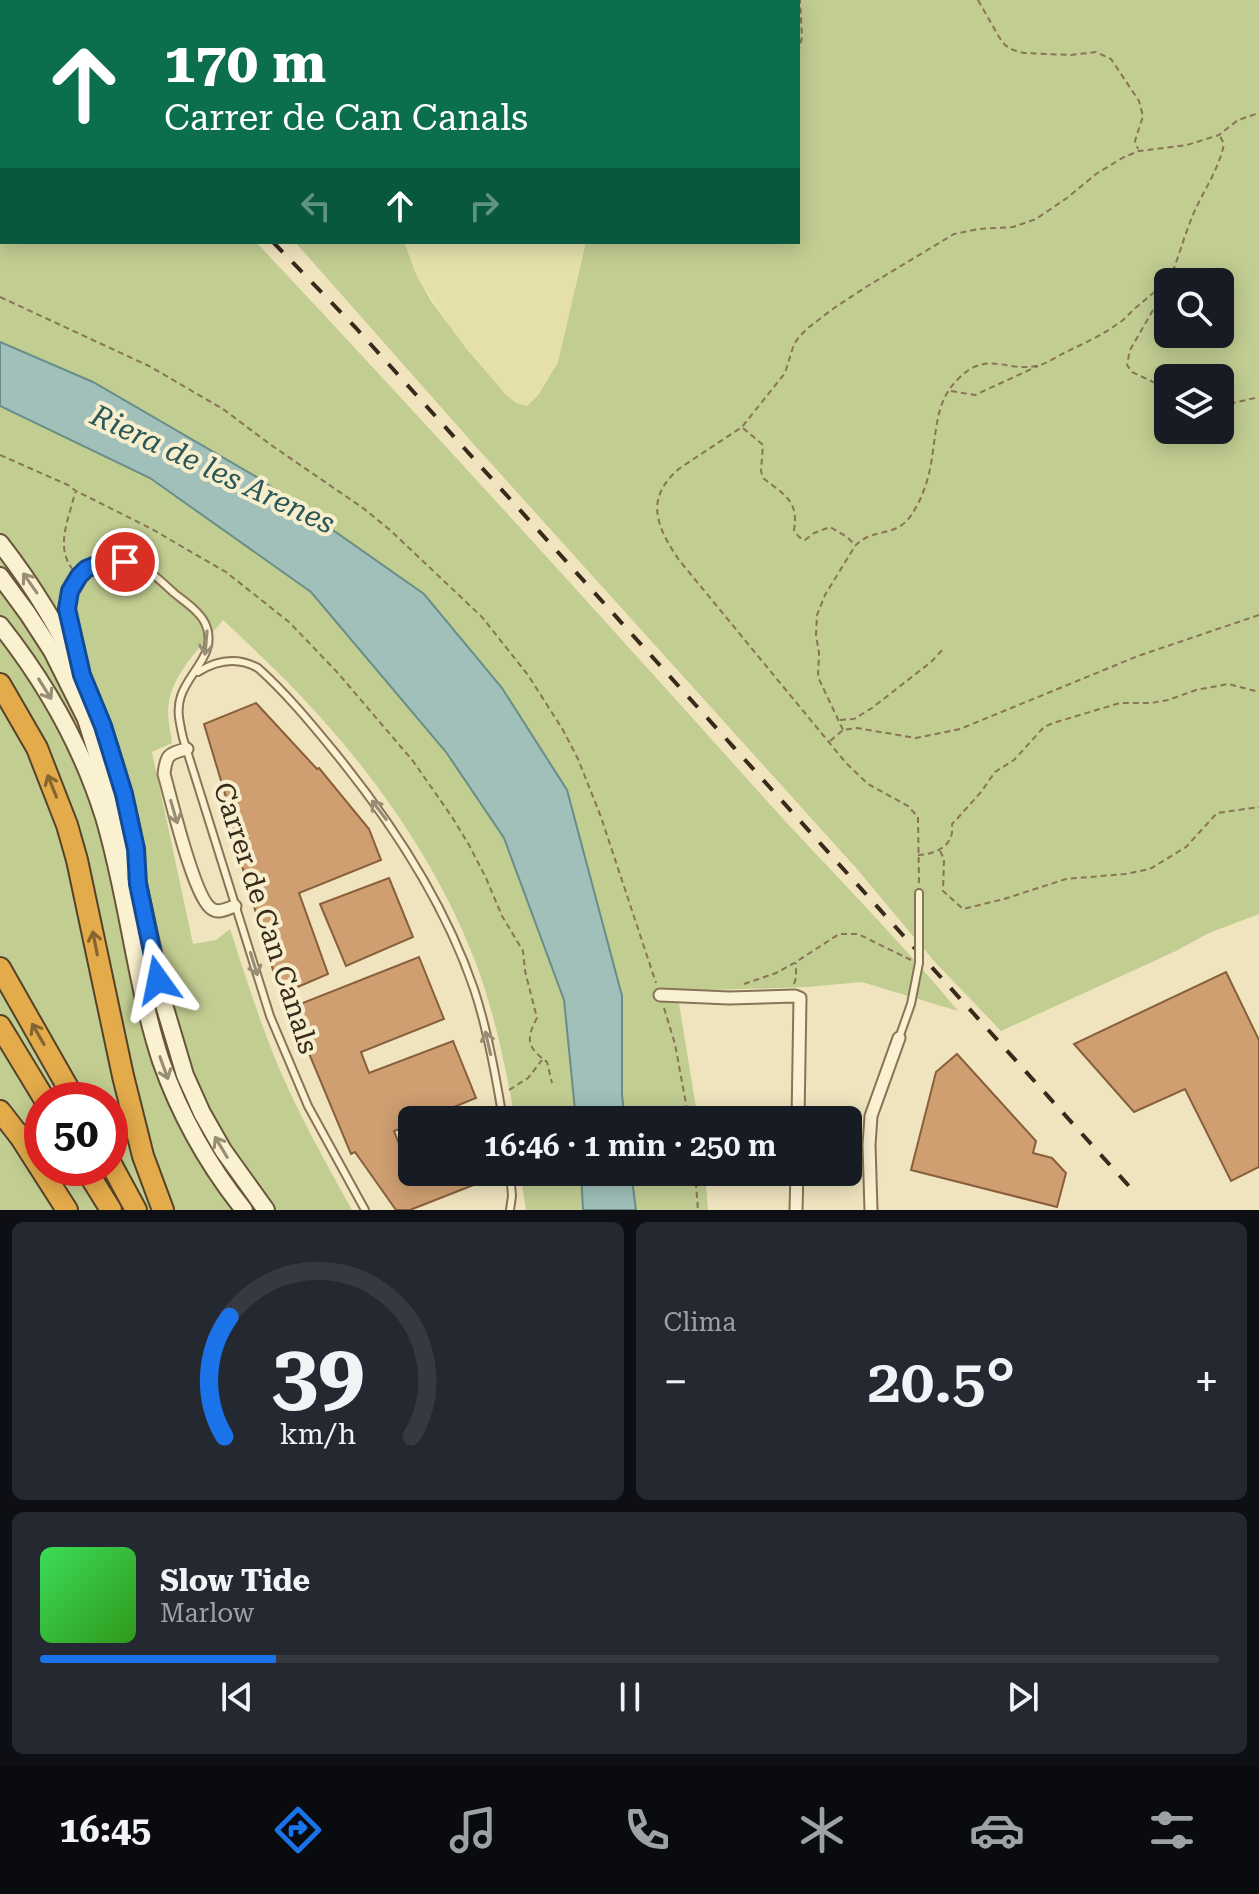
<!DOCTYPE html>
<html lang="es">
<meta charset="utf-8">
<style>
body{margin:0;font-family:"Roboto Serif",serif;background:#242831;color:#f1f3f6;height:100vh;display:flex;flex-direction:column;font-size:30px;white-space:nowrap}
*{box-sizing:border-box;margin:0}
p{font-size:26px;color:#9ea1a6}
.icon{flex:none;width:44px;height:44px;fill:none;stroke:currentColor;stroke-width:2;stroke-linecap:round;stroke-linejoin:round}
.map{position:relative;height:1210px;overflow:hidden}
.details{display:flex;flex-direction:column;gap:12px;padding:12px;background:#0d0f14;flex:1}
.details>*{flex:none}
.top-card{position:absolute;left:0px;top:0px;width:800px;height:244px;box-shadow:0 4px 20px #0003;background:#0b6e4f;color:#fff;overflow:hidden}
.fabs{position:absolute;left:1154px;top:268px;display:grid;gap:16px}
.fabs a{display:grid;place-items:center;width:80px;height:80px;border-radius:12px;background:#171b24;box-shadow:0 4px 20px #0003;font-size:40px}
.speed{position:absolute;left:24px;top:1082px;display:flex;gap:16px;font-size:40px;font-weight:700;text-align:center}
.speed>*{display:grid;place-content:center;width:104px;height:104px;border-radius:50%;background:#171b24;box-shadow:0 4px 20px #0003;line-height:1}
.speed .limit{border:12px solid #d22;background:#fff;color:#111}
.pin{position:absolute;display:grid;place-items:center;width:68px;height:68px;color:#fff;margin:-34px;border:4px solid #fff;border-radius:50%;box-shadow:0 2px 8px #0007}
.me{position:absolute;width:88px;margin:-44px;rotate:348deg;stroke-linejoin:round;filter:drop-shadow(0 0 6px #0008)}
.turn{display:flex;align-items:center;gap:28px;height:168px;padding:0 32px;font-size:36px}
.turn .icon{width:104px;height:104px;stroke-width:2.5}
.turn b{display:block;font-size:56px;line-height:68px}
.lanes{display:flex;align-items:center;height:76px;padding:0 32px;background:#0003;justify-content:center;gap:40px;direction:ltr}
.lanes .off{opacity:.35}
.big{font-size:60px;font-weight:600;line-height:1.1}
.details .card{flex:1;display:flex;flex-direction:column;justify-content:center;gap:12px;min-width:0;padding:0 28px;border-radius:12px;background:#242831}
.details .dial{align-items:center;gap:0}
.dial svg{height:208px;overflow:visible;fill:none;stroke:#363941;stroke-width:7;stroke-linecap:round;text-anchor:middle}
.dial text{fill:#f1f3f6;stroke:none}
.song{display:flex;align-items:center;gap:24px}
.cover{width:96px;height:96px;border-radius:12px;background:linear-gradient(135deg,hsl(130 70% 55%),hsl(110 70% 35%))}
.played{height:8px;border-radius:4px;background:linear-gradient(90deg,#1a73e8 20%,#363941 20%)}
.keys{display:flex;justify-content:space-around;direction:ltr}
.heat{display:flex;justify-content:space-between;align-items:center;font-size:44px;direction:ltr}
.details .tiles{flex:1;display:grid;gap:12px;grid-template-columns:1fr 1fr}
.card:last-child{grid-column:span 2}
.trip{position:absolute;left:398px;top:1106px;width:464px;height:80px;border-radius:12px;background:#171b24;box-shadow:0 4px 20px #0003;font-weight:600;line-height:80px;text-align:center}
.menu{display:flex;height:128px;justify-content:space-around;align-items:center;background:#090b0e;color:#9ea1a6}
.menu .icon{width:56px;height:56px}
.menu .selected{color:#1a73e8}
.menu b{font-size:36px;color:#f1f3f6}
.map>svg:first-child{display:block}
.farmland{fill:#e5e0ab}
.green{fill:#c2cd92;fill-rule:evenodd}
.water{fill:#a1c0ba;stroke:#698e88;stroke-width:2}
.building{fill:#cf9f72;stroke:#885f3b;stroke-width:2}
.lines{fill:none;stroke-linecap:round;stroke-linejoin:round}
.service-casing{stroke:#887456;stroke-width:10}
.minor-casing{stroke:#887456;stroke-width:15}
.secondary-casing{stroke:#695539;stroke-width:20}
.motorway-casing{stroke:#55422b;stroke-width:24}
.path{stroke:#887456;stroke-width:2;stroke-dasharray:6 4;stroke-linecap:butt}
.service{stroke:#faf1d1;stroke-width:6}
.minor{stroke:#faf1d1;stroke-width:11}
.secondary{stroke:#faf1d1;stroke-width:16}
.motorway{stroke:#e3ab4a;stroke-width:20}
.rail{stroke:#372a1b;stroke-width:4;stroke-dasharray:14 14;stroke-linecap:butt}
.service-bridge-casing{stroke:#887456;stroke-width:10;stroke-linecap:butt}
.service-bridge{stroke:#faf1d1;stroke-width:6}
.oneway{stroke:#988e76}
.oneway2{stroke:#846430}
.route-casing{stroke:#114b97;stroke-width:20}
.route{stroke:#1a73e8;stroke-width:14}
.labels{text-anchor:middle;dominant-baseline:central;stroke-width:8;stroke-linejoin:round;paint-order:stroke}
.street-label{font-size:28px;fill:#372a1b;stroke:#f6eecd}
.water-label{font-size:30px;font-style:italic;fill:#2a5757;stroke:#f6eecd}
</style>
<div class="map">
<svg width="1259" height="1210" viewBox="0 0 1259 1210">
<rect width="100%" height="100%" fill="#efe4be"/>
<g class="farmland">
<rect x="245" y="0" width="363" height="2"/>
<path d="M404 242H586L558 362 539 394 527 406 516 403 507 396 453 331 416 274Z"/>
</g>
<g class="green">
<path d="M0 0H34L36 2H2V242H256C426 423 593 607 758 791 824 865 895 934 958 1011L862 982 807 987 677 991 698 1120H625L622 1095 424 594 260 479 93 382 0 342Z"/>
<path d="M608 0H1259V914L1209 933 1176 951 1001 1031 934 961 857 869 478 449 295 242H404L416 274 431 301 466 348 507 396 516 403 527 406 539 394 558 362 586 242H798V2H608ZM1168 282H1220V334H1168ZM1168 378H1220V430H1168Z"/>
<path d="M0 406 150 478 311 592 446 752 504 838 564 1001 576 1120H515C506 1068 495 1016 477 966 444 877 386 790 322 719 291 684 257 652 223 620 202 646 169 675 168 711 168 722 171 733 172 743L152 752 193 944 216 940 230 929C245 975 260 1023 279 1068 300 1117 326 1163 352 1210H0ZM42 1100H110V1168H42Z"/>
<path d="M520 1172H581L583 1210H526Z"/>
<path d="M631 1172H705L708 1210H636Z"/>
</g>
<g class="water">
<path d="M0 342 93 382 260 479 424 594 502 688 567 790 622 996V1095L625 1120H576L564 1000 504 838 446 752 311 592 150 478 0 406Z"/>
<path d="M581 1172H631L636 1210H583Z"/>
</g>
<g class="building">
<path d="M256 703 317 769 319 768 369 829 381 860 299 893 328 974 284 993 278 979 276 980 224 806 228 804 204 724Z"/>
<path d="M389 878 413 937 346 966 320 904Z"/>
<path d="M419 957 444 1019 361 1052 369 1073 453 1041 476 1098 422 1120H412V1124L394 1131 402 1151 412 1147V1172L504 1173 410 1210H396L355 1152 351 1154 290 1008Z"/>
<path d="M1226 972 1259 1040V1167L1231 1181 1185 1089 1134 1112 1074 1044Z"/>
<path d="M957 1054 1036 1141 1033 1153 1052 1158 1066 1173 1057 1207 911 1170 936 1072Z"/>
</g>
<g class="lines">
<defs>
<g id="service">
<path d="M75 648C71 632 65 615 68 599 73 568 106 554 135 564 149 569 163 583 174 593 185 602 199 611 205 623 219 653 189 671 181 696 176 710 180 724 183 738L270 1016 308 1106 365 1210"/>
<path d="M198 672C217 660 238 657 258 668 285 692 309 721 332 749 391 821 444 901 474 989 488 1031 496 1076 503 1120"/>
<path d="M919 893V932"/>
<path d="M899 1038 911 1004 919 963"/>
<path d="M510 1172 512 1196 510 1210"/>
</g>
<g id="minor">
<path d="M187 749C168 753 166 756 164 774 171 798 194 899 212 909 219 914 228 908 235 906"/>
<path d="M660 995 729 998 795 996 800 998 798 1120"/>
<path d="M796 1210 797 1172"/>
<path d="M871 1210 869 1145 871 1116 899 1038"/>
</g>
<g id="secondary">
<path d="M0 543C66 628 107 718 130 823"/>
<path d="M0 576 28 614 52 651 86 719 138 884 165 1008 185 1075 202 1113 223 1150 266 1210"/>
<path d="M0 625C46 683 82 747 104 817 128 897 135 982 161 1061 180 1115 208 1165 244 1210"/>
</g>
<g id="motorway">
<path d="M0 684 37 748 67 825 77 860 123 1076 143 1156 163 1210"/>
<path d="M0 968 75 1100"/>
<path d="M0 1026 45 1100"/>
<path d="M0 1111 21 1138 67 1210"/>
<path d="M110 1162 136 1210"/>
<path d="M85 1168 111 1210"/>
</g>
</defs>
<use href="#service" class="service-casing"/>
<use href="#minor" class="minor-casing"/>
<use href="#secondary" class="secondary-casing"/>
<use href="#motorway" class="motorway-casing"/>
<g class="path">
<path d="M385 0V2"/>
<path d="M662 0V2"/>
<path d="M978 0 999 37 1005 45 1013 50 1024 53 1071 55 1096 52 1111 59 1139 101 1143 116 1135 141 1138 149"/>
<path d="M798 53 802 37 800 0"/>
<path d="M1169 281C1179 257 1185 232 1196 208 1206 187 1219 168 1224 144L1220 136"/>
<path d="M1168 284 1130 350 1127 365 1132 372 1168 389"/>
<path d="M0 297 149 366 223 409 271 445 363 508 390 530 482 617 528 675 563 730 578 759 601 817 656 983"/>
<path d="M951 391 975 395 1038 366"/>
<path d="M1220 406 1259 397"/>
<path d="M743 428 763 445 761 471 763 478C784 495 799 500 794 530L799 537 805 540 814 533 830 527 847 537 855 545"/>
<path d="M0 455 68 485 76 491 150 528 226 572 289 622 337 672 413 761 452 817 469 845 486 878 502 916 523 951 525 971 537 1018C525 1040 528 1048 547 1062L552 1083"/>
<path d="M73 570C54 546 70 517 75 492"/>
<path d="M840 720 854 719 872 708 931 662 944 648"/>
<path d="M843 730 818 677 819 653 816 635 817 615 825 595 855 546C875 525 898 541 915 509 924 494 930 474 932 457 937 427 936 400 959 378 988 349 1009 374 1040 365 1047 363 1055 358 1062 354 1080 345 1099 337 1116 325 1125 320 1131 311 1139 305 1148 297 1158 289 1168 282"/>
<path d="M830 741 843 730 857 728 916 738 960 729 1138 656 1259 615"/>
<path d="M940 851 944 859 943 891 963 909 1004 899 1066 879 1125 874 1150 869 1186 847 1217 813 1259 807"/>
<path d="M918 855C937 854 955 845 952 824L955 821 981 792 995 772 1014 760 1044 727 1053 723 1120 703H1151L1168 700 1196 690 1228 684 1259 692"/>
<path d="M919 883 918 817 908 806 868 784 846 763 679 560C656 526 644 498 680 468L742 427 785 373 794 344 799 337 808 328 834 308 866 287 954 234 979 229 1013 227 1036 219 1067 198 1096 174 1124 157 1139 151 1187 145 1219 135 1238 120 1259 113"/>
<path d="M744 984 776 973 796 962 839 934H858L911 960"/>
<path d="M794 984 796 978V963"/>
<path d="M664 1008 675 1044 689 1120"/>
<path d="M509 1090 528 1078 542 1060"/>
<path d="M695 1172 698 1210"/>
</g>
<use href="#service" class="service"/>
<use href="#minor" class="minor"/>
<use href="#secondary" class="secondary"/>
<use href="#motorway" class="motorway"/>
<g class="rail">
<path d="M49 0 50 2"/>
<path d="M125 0 126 2"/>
<path d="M273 242 356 328 1137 1195"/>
</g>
<defs>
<path id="service-bridge" d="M919 963V932"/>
</defs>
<use href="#service-bridge" class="service-bridge-casing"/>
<use href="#service-bridge" class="service-bridge"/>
</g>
<defs><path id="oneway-shaft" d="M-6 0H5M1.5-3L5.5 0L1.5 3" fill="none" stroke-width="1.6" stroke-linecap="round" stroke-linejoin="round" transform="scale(2)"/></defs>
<g class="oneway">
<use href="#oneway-shaft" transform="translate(30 583) rotate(-125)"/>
<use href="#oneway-shaft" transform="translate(206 643) rotate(95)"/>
<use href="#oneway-shaft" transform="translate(45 689) rotate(58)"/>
<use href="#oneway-shaft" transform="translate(379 810) rotate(-127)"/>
<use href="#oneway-shaft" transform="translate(174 812) rotate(74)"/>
<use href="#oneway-shaft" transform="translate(254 964) rotate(73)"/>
<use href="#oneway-shaft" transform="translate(488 1043) rotate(-103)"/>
<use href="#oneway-shaft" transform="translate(164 1068) rotate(70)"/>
<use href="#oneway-shaft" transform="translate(221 1147) rotate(-121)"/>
</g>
<g class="oneway2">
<use href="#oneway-shaft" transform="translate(52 786) rotate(-112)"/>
<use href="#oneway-shaft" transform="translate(95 943) rotate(-101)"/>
<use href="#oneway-shaft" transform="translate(38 1034) rotate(-120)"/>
</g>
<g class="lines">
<defs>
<path id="route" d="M125 562H103L86 569 79 576 70 591 67 609 82 675 103 726 124 794 136 849 138 884 158 980"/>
</defs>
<use href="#route" class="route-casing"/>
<use href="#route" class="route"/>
</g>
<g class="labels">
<g class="street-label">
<text transform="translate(266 918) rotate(72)">Carrer de Can Canals</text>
</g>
<g class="water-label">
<text transform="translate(213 469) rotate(25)">Riera de les Arenes</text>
</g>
</g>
</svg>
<div class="fabs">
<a><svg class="icon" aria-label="search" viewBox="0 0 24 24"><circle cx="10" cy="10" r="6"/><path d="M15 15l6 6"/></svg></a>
<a><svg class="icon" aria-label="layers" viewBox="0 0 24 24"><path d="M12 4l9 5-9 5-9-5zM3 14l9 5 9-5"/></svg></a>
</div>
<div class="speed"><div class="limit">50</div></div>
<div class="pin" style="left:125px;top:562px;background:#d93025"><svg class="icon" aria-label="arrive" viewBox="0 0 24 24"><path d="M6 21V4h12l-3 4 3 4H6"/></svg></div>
<svg class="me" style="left:158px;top:980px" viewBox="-20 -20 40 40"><path d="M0-17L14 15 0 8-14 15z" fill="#1a73e8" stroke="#fff" stroke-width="4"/></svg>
<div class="trip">16:46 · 1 min · 250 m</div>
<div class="top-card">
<div class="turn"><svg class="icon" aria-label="ahead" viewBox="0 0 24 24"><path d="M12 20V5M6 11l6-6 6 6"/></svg><div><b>170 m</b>Carrer de Can Canals</div></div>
<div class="lanes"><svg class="icon off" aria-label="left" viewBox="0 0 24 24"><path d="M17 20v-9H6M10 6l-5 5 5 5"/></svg><svg class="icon" aria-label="ahead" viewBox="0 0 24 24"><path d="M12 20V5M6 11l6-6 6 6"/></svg><svg class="icon off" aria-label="right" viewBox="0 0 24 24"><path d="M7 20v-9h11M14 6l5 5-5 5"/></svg></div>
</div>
</div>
<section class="details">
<div class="tiles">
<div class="card dial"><svg viewBox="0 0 100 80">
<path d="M14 69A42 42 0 1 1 86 69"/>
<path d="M14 69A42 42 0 0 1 16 23" stroke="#1a73e8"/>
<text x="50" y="56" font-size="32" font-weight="700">39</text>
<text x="50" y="72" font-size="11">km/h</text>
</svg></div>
<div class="card"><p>Clima</p>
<div class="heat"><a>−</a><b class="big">20.5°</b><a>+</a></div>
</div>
<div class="card">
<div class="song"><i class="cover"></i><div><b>Slow Tide</b><p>Marlow</p></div></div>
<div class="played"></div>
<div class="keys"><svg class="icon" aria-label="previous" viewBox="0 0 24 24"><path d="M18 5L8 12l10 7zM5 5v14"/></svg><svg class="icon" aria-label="pause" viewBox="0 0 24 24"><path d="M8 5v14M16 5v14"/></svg><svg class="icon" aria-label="next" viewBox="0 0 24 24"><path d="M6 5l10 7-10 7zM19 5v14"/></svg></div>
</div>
</div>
</section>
<nav class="menu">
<b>16:45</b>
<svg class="icon selected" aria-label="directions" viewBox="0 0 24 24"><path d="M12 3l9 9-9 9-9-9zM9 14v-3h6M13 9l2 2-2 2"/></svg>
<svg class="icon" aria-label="music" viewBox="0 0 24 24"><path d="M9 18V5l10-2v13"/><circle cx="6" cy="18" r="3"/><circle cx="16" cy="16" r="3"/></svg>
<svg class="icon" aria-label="phone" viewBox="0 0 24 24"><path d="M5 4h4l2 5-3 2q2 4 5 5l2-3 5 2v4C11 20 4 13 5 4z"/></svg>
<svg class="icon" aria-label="climate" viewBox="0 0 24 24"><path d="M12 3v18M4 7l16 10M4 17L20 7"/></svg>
<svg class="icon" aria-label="car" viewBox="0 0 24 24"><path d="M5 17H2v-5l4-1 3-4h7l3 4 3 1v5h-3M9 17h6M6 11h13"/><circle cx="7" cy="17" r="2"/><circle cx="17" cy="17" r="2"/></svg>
<svg class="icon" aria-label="filters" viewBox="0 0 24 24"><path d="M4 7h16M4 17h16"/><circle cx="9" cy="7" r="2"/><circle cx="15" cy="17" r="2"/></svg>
</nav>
